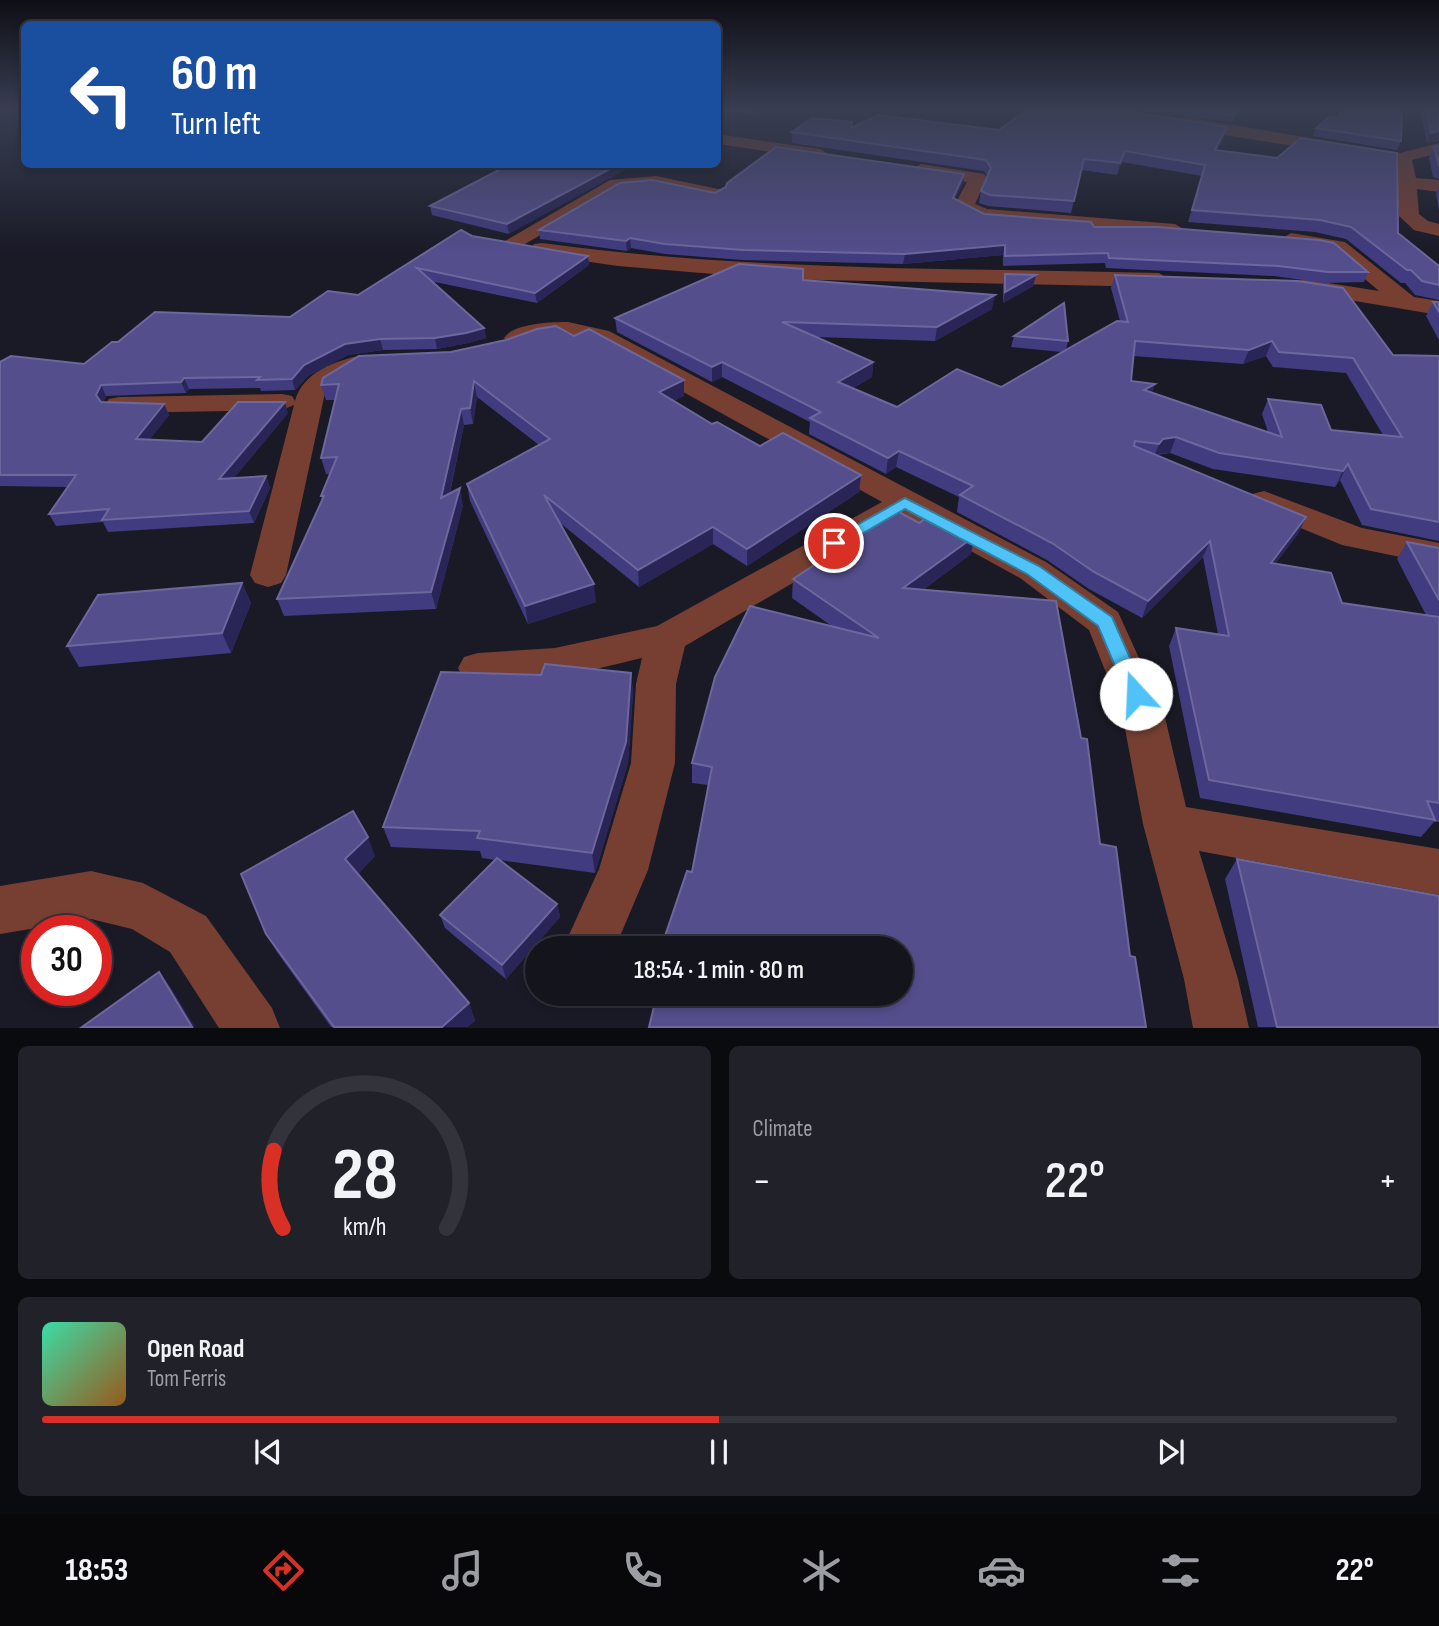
<!DOCTYPE html>
<meta charset="utf-8">
<style>
body{margin:0;font-family:"Sofia Sans Condensed",sans-serif;background:#202129;color:#f1f3f6;height:100vh;display:flex;flex-direction:column;font-size:26px;white-space:nowrap}
*{box-sizing:border-box;margin:0}
p{font-size:23px;color:#9d9ea3}
.icon{flex:none;width:38px;height:38px;fill:none;stroke:currentColor;stroke-width:2;stroke-linecap:round;stroke-linejoin:round}
.map{position:relative;height:1028px;overflow:hidden}
.sheet{display:flex;flex-direction:column;gap:18px;padding:18px;background:#0a0b0f;flex:1}
.sheet>*{flex:none}
.top-card{position:absolute;left:21px;top:21px;width:700px;height:147px;border-radius:10px;box-shadow:0 4px 10px #0003,0 0 0 2px #32333b;background:#1a4fa0;color:#fff;overflow:hidden}
.speed{position:absolute;left:21px;top:915px;display:flex;gap:14px;font-size:35px;font-weight:700;text-align:center}
.speed>*{display:grid;place-content:center;width:91px;height:91px;border-radius:50%;background:#13141c;box-shadow:0 4px 10px #0003,0 0 0 2px #32333b;line-height:1}
.speed .limit{border:10px solid #d22;background:#fff;color:#111}
.pin{position:absolute;display:grid;place-items:center;width:60px;height:60px;color:#fff;margin:-30px;border:4px solid #fff;border-radius:50%;box-shadow:0 2px 7px #0007}
.me{position:absolute;width:77px;margin:-38px;rotate:340deg;stroke-linejoin:round;filter:drop-shadow(0 0 5px #0008)}
.turn{display:flex;align-items:center;gap:24px;height:147px;padding:0 35px;font-size:32px}
.turn .icon{width:91px;height:91px;stroke-width:2.5}
.turn b{display:block;font-size:49px;line-height:60px}
.big{font-size:52px;font-weight:600;line-height:1.1}
.sheet .card{flex:1;display:flex;flex-direction:column;justify-content:center;gap:10px;min-width:0;padding:0 24px;border-radius:10px;background:#202129}
.sheet .dial{align-items:center;gap:0}
.dial svg{height:182px;overflow:visible;fill:none;stroke:#32333b;stroke-width:7;stroke-linecap:round;text-anchor:middle}
.dial text{fill:#f1f3f6;stroke:none}
.song{display:flex;align-items:center;gap:21px}
.cover{width:84px;height:84px;border-radius:10px;background:linear-gradient(135deg,hsl(160 70% 55%),hsl(30 70% 35%))}
.played{height:7px;border-radius:4px;background:linear-gradient(90deg,#d93025 50%,#32333b 50%)}
.keys{display:flex;justify-content:space-around;direction:ltr}
.heat{display:flex;justify-content:space-between;align-items:center;font-size:38px;direction:ltr}
.sheet .tiles{flex:1;display:grid;gap:18px;grid-template-columns:1fr 1fr}
.card:last-child{grid-column:span 2}
.trip{position:absolute;left:525px;top:936px;width:388px;height:70px;border-radius:35px;background:#13141c;box-shadow:0 4px 10px #0003,0 0 0 2px #32333b;font-weight:600;line-height:70px;text-align:center}
.dock{display:flex;height:112px;justify-content:space-around;align-items:center;background:#08080b;color:#9d9ea3}
.dock .icon{width:49px;height:49px}
.dock .current{color:#d93025}
.dock b{font-size:32px;color:#f1f3f6}
.map>svg:first-child{display:block}
.lines{fill:none;stroke-linecap:round;stroke-linejoin:round}
.street{fill:#763f32;fill-rule:evenodd}
.wall{fill:#413b7f;fill-rule:evenodd}
.shaded-wall{fill:#292556}
.building{fill:#544e8c;stroke:#6c679d;stroke-width:2;fill-rule:evenodd}
.route{fill:#4fc3f7;stroke:#337fa1;stroke-width:2}
</style>
<div class="map">
<svg width="1439" height="1028" viewBox="0 0 1439 1028">
<rect width="100%" height="100%" fill="#191a26"/>
<g class="lines">
<g class="street">
<path d="M1085 110H1125L1203 120 1400 153 1439 143V153L1412 160 1416 178 1439 180V192L1417 189 1419 214 1428 221 1439 224V236L1414 230 1399 216 1395 162 1092 114Z"/>
<path d="M723 135 820 149 828 154 820 159 718 144V136Z"/>
<path d="M921 164 984 174 987 178 975 204 987 209 1175 224 1185 230 1175 236 976 219 954 206 967 182 915 173 912 169Z"/>
<path d="M656 176 723 190 725 194 716 200 656 186 620 189 518 248 511 250 500 244 610 180Z"/>
<path d="M1291 233 1345 242 1414 297 1439 301V315L1295 291 1292 286 1303 279 1379 291 1332 251 1284 243 1281 239Z"/>
<path d="M542 243C747 271 953 268 1159 273L1170 280 1159 287 772 279 618 266 534 254 531 249 534 244Z"/>
<path d="M568 322 609 331 1046 562 1118 612 1164 713 1186 807 1439 849V895L1199 851 1238 979 1249 1028H1193L1184 979 1143 824 1122 713 1089 630 1020 578 907 516 685 646 676 684 675 763 648 870 615 948H563L599 869 631 763 636 684 642 658C594 669 511 693 464 679L458 668 464 657 478 653 555 648 657 626 882 502 591 341 558 337 517 346 508 343 504 338C514 323 551 322 568 322Z"/>
<path d="M362 355 371 357 375 363 371 369 353 373 325 393 286 575 281 583 268 587 255 583 250 575 294 405 282 410 119 413 109 411 105 405 109 399 119 397 282 394 292 396 295 401C303 372 335 361 362 355Z"/>
<path d="M1264 491 1362 528 1439 543V565L1342 545 1252 508 1248 501 1252 494Z"/>
<path d="M91 871 143 883 206 916 272 1008 280 1028H219L170 952 132 929 91 919 0 934V886Z"/>
</g>
</g>
<g class="wall">
<path d="M718 110H764L756 115Z"/>
<path d="M1131 110H1239L1232 122Z"/>
<path d="M1336 110H1402L1401 141 1397 150 1313 136 1316 128 1338 118 1340 112Z"/>
<path d="M1420 110H1439V141L1427 143Z"/>
<path d="M1227 127 1224 138 1217 150 1398 233 1439 266V300L1415 295 1405 283H1401L1346 239 1315 232 1188 222 1202 176 1122 162 1117 175 1081 170 1071 213 988 206 979 203 981 191 987 176 984 171 792 143V132L852 128 999 130Z"/>
<path d="M1439 146V179L1433 177 1429 158 1434 147Z"/>
<path d="M510 164 509 234 432 215 430 206Z"/>
<path d="M964 174 963 183 955 199 984 214 1094 227 1368 272 1364 282 1324 283 1274 276 1106 268 1105 263 1003 266V255L903 264 743 260 665 254 631 248 627 251 540 239 539 230 715 193Z"/>
<path d="M1439 188V210L1436 194Z"/>
<path d="M472 236 588 256 589 265 537 303 430 281 484 328 486 338 468 343 437 349 383 350 348 355 308 376 295 390 261 391 260 388 189 389 186 393 106 396 103 402 164 404 169 415 149 440 202 442 288 413 234 478 266 476 270 488 254 523 108 532 103 522 56 526 49 514 68 487 0 486V362L84 364 118 342 290 317 358 295Z"/>
<path d="M1005 274 1036 275 1033 286 1003 303V285Z"/>
<path d="M1115 275 1393 355 1439 356V541L1362 525 1340 480 1335 487 1213 469 1170 453 1157 455 1306 517 1298 534 1275 564 1342 603 1426 615 1397 559 1407 542 1439 548V822H1434L1421 837 1200 798 1169 646 1176 628 1218 634 1203 557 1142 618 1089 589 1047 560 957 512 959 497 896 467 886 474 809 434 810 422 722 377 712 382 617 332 615 318 803 280 992 309 935 341 817 337 873 362 872 377 853 388 897 407 1001 387 1062 352 1011 347 1014 336 1068 341 1066 350 1120 321 1111 288ZM1133 356 1243 364 1266 356 1273 367 1346 373 1383 435 1331 430 1268 399 1262 414 1268 432 1152 392 1131 381Z"/>
<path d="M1433 302H1439V340L1426 316Z"/>
<path d="M359 356 684 396 673 401 712 424 760 446 861 475 859 492 747 566 713 544 639 587 559 522 596 602 528 624 470 501 467 484 539 445 477 397 473 424 464 425 450 493 463 505 436 609 284 616 277 599 322 500 321 496 330 474H326L321 458 335 400H326L321 385Z"/>
<path d="M971 554 923 590 692 872 708 785 692 783V763L833 627 792 598 793 579Z"/>
<path d="M242 583 251 603 231 653 79 667 67 646Z"/>
<path d="M631 673 633 693 628 763 595 873 499 860 557 904 560 917 506 979 445 928 440 915 495 860 482 858 480 851 391 847 383 827 541 675Z"/>
<path d="M375 856 358 874 469 1003 475 1021 467 1027H331L277 952 266 934Z"/>
<path d="M1237 859 1439 1027H1258L1225 879Z"/>
</g>
<g class="shaded-wall">
<path d="M756 110H764L756 115Z"/>
<path d="M1227 127 1224 138 1212 161 1215 150Z"/>
<path d="M1439 131 1438 140 1427 143 1431 133Z"/>
<path d="M1125 151 1122 162 1117 175 1120 163Z"/>
<path d="M619 164H636L509 234 507 224Z"/>
<path d="M964 174 963 183 951 207 953 198Z"/>
<path d="M630 238 631 248 627 251 626 241Z"/>
<path d="M1005 245 1003 255 903 264 905 254Z"/>
<path d="M588 256 589 265 537 303 535 293Z"/>
<path d="M1036 275 1033 286 1003 303 1005 292Z"/>
<path d="M995 295 992 309 935 341 937 327Z"/>
<path d="M484 328 486 338 468 343 437 349 435 338Z"/>
<path d="M380 339 383 350 348 355 308 376 295 390 292 379 304 365 345 344Z"/>
<path d="M1272 341 1266 356 1243 364 1249 350Z"/>
<path d="M722 362V377L712 382V367Z"/>
<path d="M873 362 872 377 837 397 838 382Z"/>
<path d="M184 378 189 389 186 393 181 382Z"/>
<path d="M684 380V396L659 408V392Z"/>
<path d="M474 381 477 397 473 424 470 408Z"/>
<path d="M1155 384 1150 400 1144 390Z"/>
<path d="M101 385 106 396 101 406 96 395Z"/>
<path d="M285 402 288 413 224 490 219 479Z"/>
<path d="M164 404 169 415 141 451 136 439Z"/>
<path d="M461 409 464 425 445 515 441 498Z"/>
<path d="M1176 437 1170 453 1158 454 1153 460 1159 444 1163 439Z"/>
<path d="M899 451 896 467 886 474 888 458Z"/>
<path d="M1348 464 1340 480 1335 487 1343 471Z"/>
<path d="M861 475 859 492 747 566V549Z"/>
<path d="M266 476 270 488 254 523 249 511Z"/>
<path d="M460 488 463 505 436 609 431 592Z"/>
<path d="M1306 517 1298 534 1263 580 1271 563Z"/>
<path d="M713 527V544L639 587 638 570Z"/>
<path d="M975 536 971 554 900 607 903 588Z"/>
<path d="M1210 541 1203 557 1142 618 1148 601Z"/>
<path d="M242 583 251 603 231 653 222 633Z"/>
<path d="M594 584 596 602 528 624 525 606Z"/>
<path d="M631 673 633 693 628 763 595 873 592 853Z"/>
<path d="M368 837 375 856 354 878 345 859Z"/>
<path d="M557 904 560 917 506 979 502 965Z"/>
<path d="M159 972 171 988 195 1027H192Z"/>
<path d="M469 1003 475 1021 467 1027H442Z"/>
</g>
<g class="building">
<path d="M1026 110H1119L1227 127 1215 150 1277 158 1301 138 1397 153 1398 233 1439 266V285L1422 281 1411 270H1407L1351 227 1320 220 1192 210 1205 165 1125 151 1120 163 1084 159 1074 201 990 195 981 191 991 168 986 160 792 132 812 118 852 122 851 128 878 115 999 130Z"/>
<path d="M1191 110H1237L1234 115Z"/>
<path d="M1341 110H1402L1401 141 1316 128 1330 116 1338 118Z"/>
<path d="M1427 110H1439V131L1431 133Z"/>
<path d="M1439 146V166L1434 147Z"/>
<path d="M776 147 964 174 953 198 984 214 1091 222 1094 227H1157L1319 240 1334 243 1368 272H1328L1278 266 1109 258 1108 253 1005 256V245L905 254 743 250 665 244 630 238 626 241 539 230 620 183 652 180 715 193 726 187 727 183Z"/>
<path d="M510 164H619L507 224 430 206Z"/>
<path d="M461 230 472 236 588 256 535 293 417 268 484 328 466 333 435 338 380 339 345 344 304 365 292 379 257 380 260 377 184 378 181 382 101 385 96 395 101 402 164 404 136 439 202 442 238 402H285L219 479 266 476 249 511 102 520 109 509 49 514 76 475H0V362L11 356 84 364 112 342H118L155 312 290 317 328 291 358 295Z"/>
<path d="M739 264 803 269V280L995 295 937 327 782 322 873 362 838 382 897 407 957 369 1001 387 1117 321 1128 322 1115 275 1298 281 1343 288 1393 355 1439 356V522L1371 509 1348 464 1343 471 1219 453 1176 437 1163 439 1159 444 1135 441 1134 446 1306 517 1271 563 1331 573 1342 603 1439 617V803L1427 801 1435 820 1209 780 1176 628 1229 636 1210 541 1148 601 1094 572 1052 543 960 495 973 486 899 451 888 458 810 418 821 412 722 362 712 367 615 318ZM1135 341 1249 350 1272 341 1279 352 1353 358 1402 437 1331 430 1321 405 1268 399 1282 437 1144 390 1155 384 1131 381Z"/>
<path d="M1005 274 1036 275 1005 292Z"/>
<path d="M1433 302H1439V312Z"/>
<path d="M1064 303 1068 341 1014 336Z"/>
<path d="M556 326 574 336 589 329 684 380 659 392 712 424 717 422 760 446 783 433 861 475 747 549 713 527 638 570 544 495 594 584 525 606 467 484 550 439 474 381 470 408 461 409 441 498 460 488 431 592 277 599 324 496H321L337 457 321 458 339 384 321 385 323 378 359 356 451 352 506 340 537 329Z"/>
<path d="M897 511 919 523 933 513 975 536 903 588 1056 601 1081 738 1087 739 1100 844 1116 847 1130 956 1135 957 1146 1027H649L657 994H901V948H661L687 871 692 872 712 767 692 763 715 677 750 606 879 638 793 579Z"/>
<path d="M1407 542 1439 548V600Z"/>
<path d="M242 583 222 633 67 646 98 595Z"/>
<path d="M545 664 631 673 626 742 592 853 477 838 480 831 383 827 441 672 541 675Z"/>
<path d="M353 811 368 837 345 859 469 1003 442 1027H334L266 934 241 874Z"/>
<path d="M497 858 557 904 502 965 440 915Z"/>
<path d="M1237 859 1439 896V1027H1277Z"/>
<path d="M159 972 192 1027H82Z"/>
</g>
<linearGradient id="sky" x2="0" y2="1"><stop stop-color="#0e0e15"/><stop offset="0.43" stop-color="#383e52"/><stop offset="1" stop-color="#383e52" stop-opacity="0"/></linearGradient>
<rect width="1439" height="254" fill="url(#sky)"/>
<path class="route" d="M905 498 1039 566 1112 617 1146 694 1143 699H1129L1098 626 1027 574 905 509 839 547H828L825 543Z"/>
</svg>
<div class="speed"><div class="limit">30</div></div>
<div class="pin" style="left:834px;top:543px;background:#d93025"><svg class="icon" aria-label="arrive" viewBox="0 0 24 24"><path d="M6 21V4h12l-3 4 3 4H6"/></svg></div>
<svg class="me" style="left:1136px;top:694px" viewBox="-20 -20 40 40"><circle r="19" fill="#fff"/><path d="M0-13L10 11 0 6-10 11z" fill="#4fc3f7"/></svg>
<div class="trip">18:54 · 1 min · 80 m</div>
<div class="top-card">
<div class="turn"><svg class="icon" aria-label="left" viewBox="0 0 24 24"><path d="M17 20v-9H6M10 6l-5 5 5 5"/></svg><div><b>60 m</b>Turn left</div></div>
</div>
</div>
<section class="sheet">
<div class="tiles">
<div class="card dial"><svg viewBox="0 0 100 80">
<path d="M14 69A42 42 0 1 1 86 69"/>
<path d="M14 69A42 42 0 0 1 10 35" stroke="#d93025"/>
<text x="50" y="56" font-size="32" font-weight="700">28</text>
<text x="50" y="72" font-size="11">km/h</text>
</svg></div>
<div class="card"><p>Climate</p>
<div class="heat"><a>−</a><b class="big">22°</b><a>+</a></div>
</div>
<div class="card">
<div class="song"><i class="cover"></i><div><b>Open Road</b><p>Tom Ferris</p></div></div>
<div class="played"></div>
<div class="keys"><svg class="icon" aria-label="previous" viewBox="0 0 24 24"><path d="M18 5L8 12l10 7zM5 5v14"/></svg><svg class="icon" aria-label="pause" viewBox="0 0 24 24"><path d="M8 5v14M16 5v14"/></svg><svg class="icon" aria-label="next" viewBox="0 0 24 24"><path d="M6 5l10 7-10 7zM19 5v14"/></svg></div>
</div>
</div>
</section>
<nav class="dock">
<b>18:53</b>
<svg class="icon current" aria-label="directions" viewBox="0 0 24 24"><path d="M12 3l9 9-9 9-9-9zM9 14v-3h6M13 9l2 2-2 2"/></svg>
<svg class="icon" aria-label="music" viewBox="0 0 24 24"><path d="M9 18V5l10-2v13"/><circle cx="6" cy="18" r="3"/><circle cx="16" cy="16" r="3"/></svg>
<svg class="icon" aria-label="phone" viewBox="0 0 24 24"><path d="M5 4h4l2 5-3 2q2 4 5 5l2-3 5 2v4C11 20 4 13 5 4z"/></svg>
<svg class="icon" aria-label="climate" viewBox="0 0 24 24"><path d="M12 3v18M4 7l16 10M4 17L20 7"/></svg>
<svg class="icon" aria-label="car" viewBox="0 0 24 24"><path d="M5 17H2v-5l4-1 3-4h7l3 4 3 1v5h-3M9 17h6M6 11h13"/><circle cx="7" cy="17" r="2"/><circle cx="17" cy="17" r="2"/></svg>
<svg class="icon" aria-label="filters" viewBox="0 0 24 24"><path d="M4 7h16M4 17h16"/><circle cx="9" cy="7" r="2"/><circle cx="15" cy="17" r="2"/></svg>
<b>22°</b>
</nav>
